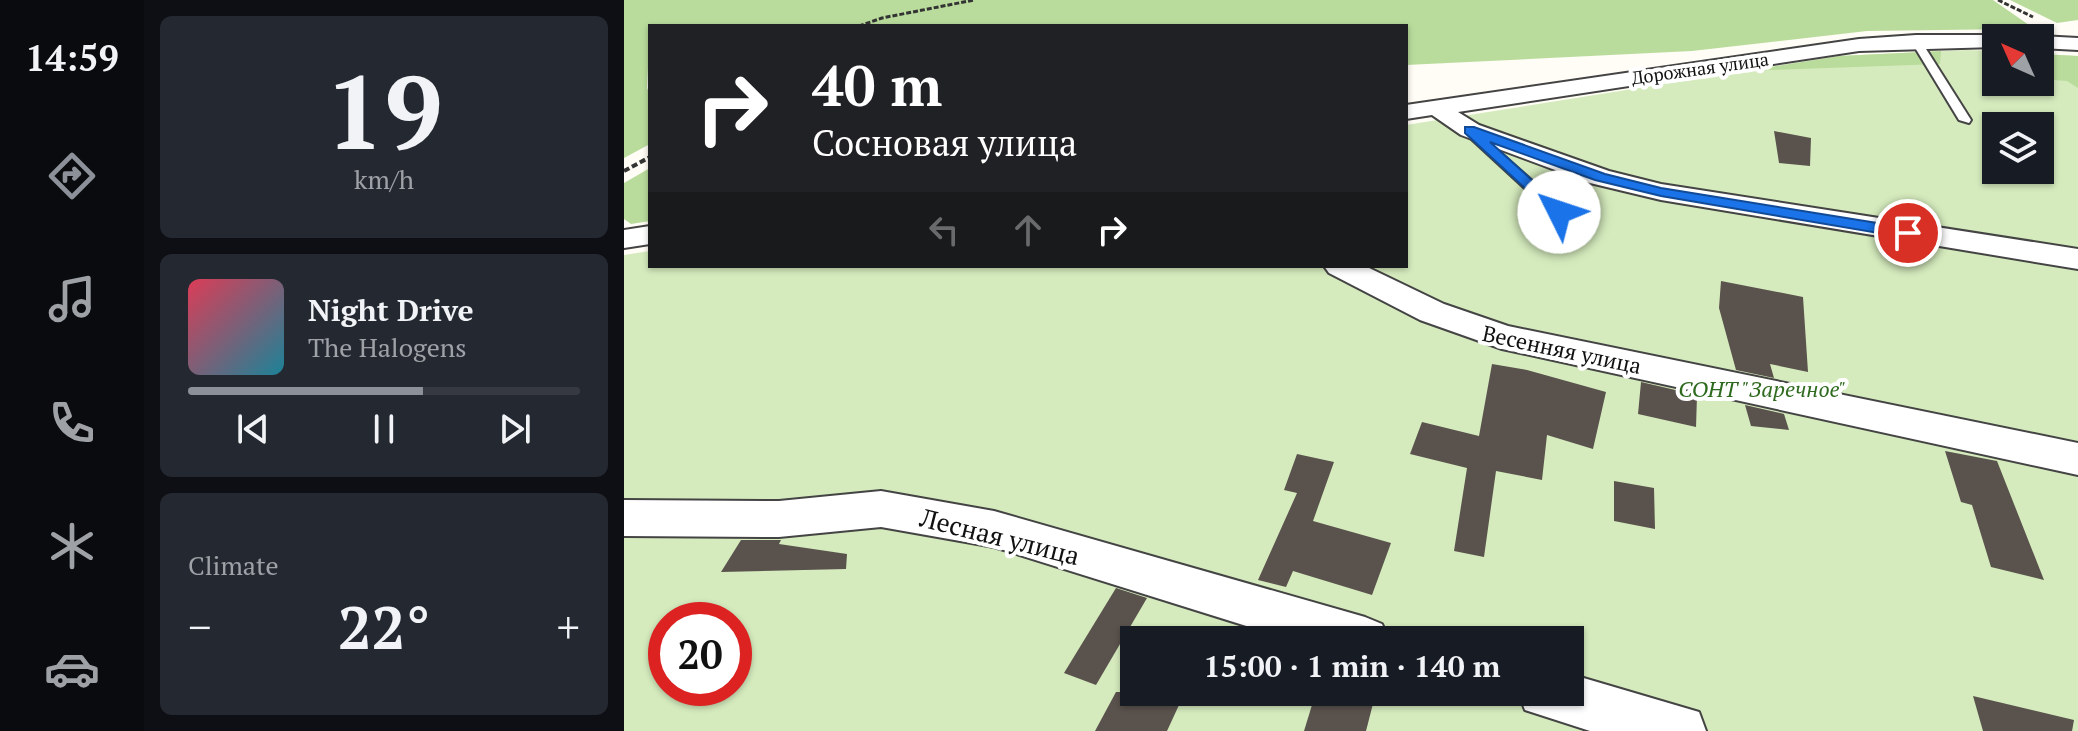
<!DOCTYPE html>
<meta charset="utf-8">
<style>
body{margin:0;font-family:"PT Serif",serif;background:#242831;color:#f1f3f6;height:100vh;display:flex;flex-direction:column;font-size:30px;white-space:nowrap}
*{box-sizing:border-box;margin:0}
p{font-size:26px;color:#9ea1a6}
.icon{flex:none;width:44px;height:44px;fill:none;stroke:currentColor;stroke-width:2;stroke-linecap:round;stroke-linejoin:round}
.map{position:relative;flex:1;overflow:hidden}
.sheet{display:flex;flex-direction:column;gap:16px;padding:16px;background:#0d0f14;width:480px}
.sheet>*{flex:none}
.guide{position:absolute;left:24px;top:24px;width:760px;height:244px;border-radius:0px;box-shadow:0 2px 6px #0004;background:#202124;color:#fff;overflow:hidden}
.needle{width:52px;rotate:315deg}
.tools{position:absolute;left:1358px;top:24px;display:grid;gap:16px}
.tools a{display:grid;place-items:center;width:72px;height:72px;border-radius:0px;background:#171b24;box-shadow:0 2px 6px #0004;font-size:40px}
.speed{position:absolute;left:24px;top:602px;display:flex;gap:16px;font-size:40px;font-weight:700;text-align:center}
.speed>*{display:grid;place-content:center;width:104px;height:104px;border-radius:50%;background:#171b24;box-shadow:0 2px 6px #0004;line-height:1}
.speed .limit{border:12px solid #d22;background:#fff;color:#111}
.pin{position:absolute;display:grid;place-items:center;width:68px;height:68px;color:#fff;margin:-34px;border:4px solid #fff;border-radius:50%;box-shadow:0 2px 8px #0007}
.me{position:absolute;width:88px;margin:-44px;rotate:311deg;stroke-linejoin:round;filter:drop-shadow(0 0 6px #0008)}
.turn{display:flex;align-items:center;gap:28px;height:168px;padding:0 32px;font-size:36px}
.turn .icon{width:104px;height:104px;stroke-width:2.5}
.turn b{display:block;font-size:56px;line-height:68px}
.lanes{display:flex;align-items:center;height:76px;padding:0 32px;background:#0003;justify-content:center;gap:40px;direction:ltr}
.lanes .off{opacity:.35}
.big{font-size:60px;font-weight:700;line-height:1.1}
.sheet .card{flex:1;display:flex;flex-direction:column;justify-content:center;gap:12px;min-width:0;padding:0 28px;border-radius:12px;background:#242831}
.sheet .dial{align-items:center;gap:0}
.dial b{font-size:104px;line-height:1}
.song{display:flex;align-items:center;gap:24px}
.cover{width:96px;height:96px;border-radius:12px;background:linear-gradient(135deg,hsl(350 70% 55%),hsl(190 70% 35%))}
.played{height:8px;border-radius:4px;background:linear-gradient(90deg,#8c9099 60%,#363941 60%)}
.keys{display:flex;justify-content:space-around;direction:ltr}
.heat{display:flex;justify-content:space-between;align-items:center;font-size:44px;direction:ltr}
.trip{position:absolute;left:496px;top:626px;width:464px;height:80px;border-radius:0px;background:#171b24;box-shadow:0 2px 6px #0004;font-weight:700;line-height:80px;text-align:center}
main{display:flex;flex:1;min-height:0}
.menu{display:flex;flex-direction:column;width:144px;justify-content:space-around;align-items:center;background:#090b0e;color:#9ea1a6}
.menu .icon{width:56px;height:56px}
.menu .selected{color:#8c9099}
.menu b{font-size:36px;color:#f1f3f6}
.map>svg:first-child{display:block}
.green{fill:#d5ebbd;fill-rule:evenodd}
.forest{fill:#b9dc9c}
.building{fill:#5a524d}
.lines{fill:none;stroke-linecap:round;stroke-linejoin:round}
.service-casing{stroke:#444;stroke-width:4}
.minor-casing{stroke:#444;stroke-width:4}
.path-far1{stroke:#333;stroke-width:3;stroke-dasharray:5 2;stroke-linecap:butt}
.path{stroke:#333;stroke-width:4;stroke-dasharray:6 3;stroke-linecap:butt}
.service{fill:#fff;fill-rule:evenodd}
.minor{fill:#fff;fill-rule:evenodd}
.route{fill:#1a73e8;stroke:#114b97;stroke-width:2}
.labels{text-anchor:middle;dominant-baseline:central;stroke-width:8;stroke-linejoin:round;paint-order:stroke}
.far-street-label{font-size:18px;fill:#111;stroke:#fff}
.street-label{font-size:22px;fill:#111;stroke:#fff}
.park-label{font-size:22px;font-style:italic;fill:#2f6b1f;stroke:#fff}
.near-street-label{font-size:26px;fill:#111;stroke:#fff}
</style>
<main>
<nav class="menu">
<b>14:59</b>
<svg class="icon selected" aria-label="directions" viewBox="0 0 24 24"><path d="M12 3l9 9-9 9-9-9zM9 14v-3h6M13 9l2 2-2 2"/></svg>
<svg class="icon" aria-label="music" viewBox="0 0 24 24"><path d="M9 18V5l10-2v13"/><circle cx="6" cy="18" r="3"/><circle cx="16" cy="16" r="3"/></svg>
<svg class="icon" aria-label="phone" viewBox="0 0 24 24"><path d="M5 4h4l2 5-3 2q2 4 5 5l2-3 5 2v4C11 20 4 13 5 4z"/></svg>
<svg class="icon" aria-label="climate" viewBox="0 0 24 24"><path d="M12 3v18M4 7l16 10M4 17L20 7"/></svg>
<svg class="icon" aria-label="car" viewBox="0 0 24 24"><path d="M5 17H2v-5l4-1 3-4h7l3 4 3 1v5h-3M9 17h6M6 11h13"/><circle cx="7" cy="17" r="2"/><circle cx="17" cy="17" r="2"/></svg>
</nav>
<section class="sheet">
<div class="card dial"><b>19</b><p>km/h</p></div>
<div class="card">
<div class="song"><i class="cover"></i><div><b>Night Drive</b><p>The Halogens</p></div></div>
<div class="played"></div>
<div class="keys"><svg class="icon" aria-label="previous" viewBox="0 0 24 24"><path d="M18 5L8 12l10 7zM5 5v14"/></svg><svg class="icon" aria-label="pause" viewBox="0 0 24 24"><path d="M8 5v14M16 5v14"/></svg><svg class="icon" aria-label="next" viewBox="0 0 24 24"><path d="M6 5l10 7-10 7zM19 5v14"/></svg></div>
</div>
<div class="card"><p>Climate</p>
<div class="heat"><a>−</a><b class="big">22°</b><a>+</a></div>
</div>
</section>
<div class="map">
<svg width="1454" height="731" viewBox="0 0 1454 731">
<rect width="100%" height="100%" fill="#fffdf5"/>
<path class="green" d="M1343 50 1372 51V82H1416V54L1454 56V731H0V255L26 251V266H782V125L1216 56ZM1372 126H1416V170H1372ZM42 620H110V688H42ZM510 640H946V692H510Z"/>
<g class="forest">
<path d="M0 0H1369L1405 25 1391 29 1243 31 1068 51 782 65V26H26L23 88 26 94V144L0 158Z"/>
<path d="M1386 0H1454V20L1433 23Z"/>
<path d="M1317 51 1316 64 1121 71 1216 56Z"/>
<path d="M1416 54 1454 56V88L1443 81 1416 79Z"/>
<path d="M26 168V221L7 224 0 219V183Z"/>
</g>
<g class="building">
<path d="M1150 131 1187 138 1186 166 1155 163Z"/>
<path d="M1097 281 1179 297 1184 372 1146 364 1150 378 1112 370 1095 308Z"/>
<path d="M868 364 903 370 982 392 969 449 923 435 918 480 872 471 860 557 830 551 843 468 786 454 798 422 855 436Z"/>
<path d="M1017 382 1073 395 1072 427 1014 414Z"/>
<path d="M1121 405 1160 414 1165 430 1127 426Z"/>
<path d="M1321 451 1373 461 1420 580 1367 567 1348 505 1337 502Z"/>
<path d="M673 454 710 462 689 521 767 543 748 595 669 571 662 587 634 580 673 493 660 490Z"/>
<path d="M990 481 1030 488 1031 529 990 521Z"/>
<path d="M117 540H157L155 544 223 554 222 569 97 572Z"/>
<path d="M492 588 523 598 472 685 440 673Z"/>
<path d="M492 692H561L543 731H471Z"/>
<path d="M692 692H752L742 731H680Z"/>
<path d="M1349 696 1450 720 1448 731H1359Z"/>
</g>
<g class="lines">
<defs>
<g id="service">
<path d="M1288 39 1297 41 1347 120 1345 123 1335 120 1287 41Z"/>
<path d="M846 126 940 209V215H930L841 133 840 130Z"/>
</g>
<g id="minor">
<path d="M1292 35H1372L1381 38H1372V47L1235 51 834 112 855 125 985 171 1037 184 1454 249V269L1037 200 966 183 837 135 808 115 782 119V105L1235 39Z"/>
<path d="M1416 36 1454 38V50L1416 48V38H1408Z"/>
<path d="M26 226V244L0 248V230Z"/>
<path d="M700 266H741L820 304 884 326 1454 443V475L878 349 796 320 705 273Z"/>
<path d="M257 491 370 511 741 617 758 624 765 640H667L370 547 257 527 155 537 0 536V500L155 501Z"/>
<path d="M946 674 1075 712 1082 731H966L901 710 894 692H946Z"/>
</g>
</defs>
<use href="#service" class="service-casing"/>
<use href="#minor" class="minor-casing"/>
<g class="path-far1">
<path d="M1374 0 1409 17"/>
<path d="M235 26 258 18 350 0"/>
</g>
<path class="path" d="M0 171 26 157"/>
<use href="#service" class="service"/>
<use href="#minor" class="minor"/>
</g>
<path class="route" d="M841 127H850L981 174 1037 188 1284 228 1291 233 1284 238 1037 196 971 180 866 142 940 209 943 212 935 216 930 215 841 133Z"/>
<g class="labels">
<g class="far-street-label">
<text transform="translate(1076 68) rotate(-8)">Дорожная улица</text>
</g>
<g class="street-label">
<text transform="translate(938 349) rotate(12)">Весенняя улица</text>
</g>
<g class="park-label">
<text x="1138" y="388">СОНТ "Заречное"</text>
</g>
<g class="near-street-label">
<text transform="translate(376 536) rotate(14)">Лесная улица</text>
</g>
</g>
</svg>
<div class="tools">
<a><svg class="needle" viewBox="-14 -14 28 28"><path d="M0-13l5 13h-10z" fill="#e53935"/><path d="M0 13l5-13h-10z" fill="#9ea1a6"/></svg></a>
<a><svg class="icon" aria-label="layers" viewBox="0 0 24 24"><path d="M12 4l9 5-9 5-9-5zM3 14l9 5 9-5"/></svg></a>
</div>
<div class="speed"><div class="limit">20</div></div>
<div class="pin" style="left:1284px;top:233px;background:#d93025"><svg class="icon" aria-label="arrive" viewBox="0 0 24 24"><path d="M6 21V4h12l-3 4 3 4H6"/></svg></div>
<svg class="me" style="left:935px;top:212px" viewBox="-20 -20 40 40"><circle r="19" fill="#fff"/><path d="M0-13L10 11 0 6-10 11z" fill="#1a73e8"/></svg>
<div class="trip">15:00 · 1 min · 140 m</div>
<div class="guide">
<div class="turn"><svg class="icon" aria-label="right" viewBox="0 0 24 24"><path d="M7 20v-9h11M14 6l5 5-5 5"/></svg><div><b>40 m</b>Сосновая улица</div></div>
<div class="lanes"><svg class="icon off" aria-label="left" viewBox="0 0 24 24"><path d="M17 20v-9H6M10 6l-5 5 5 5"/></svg><svg class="icon off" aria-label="ahead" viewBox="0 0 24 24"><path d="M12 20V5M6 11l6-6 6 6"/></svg><svg class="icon" aria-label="right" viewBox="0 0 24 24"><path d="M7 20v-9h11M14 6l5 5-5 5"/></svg></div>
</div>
</div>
</main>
